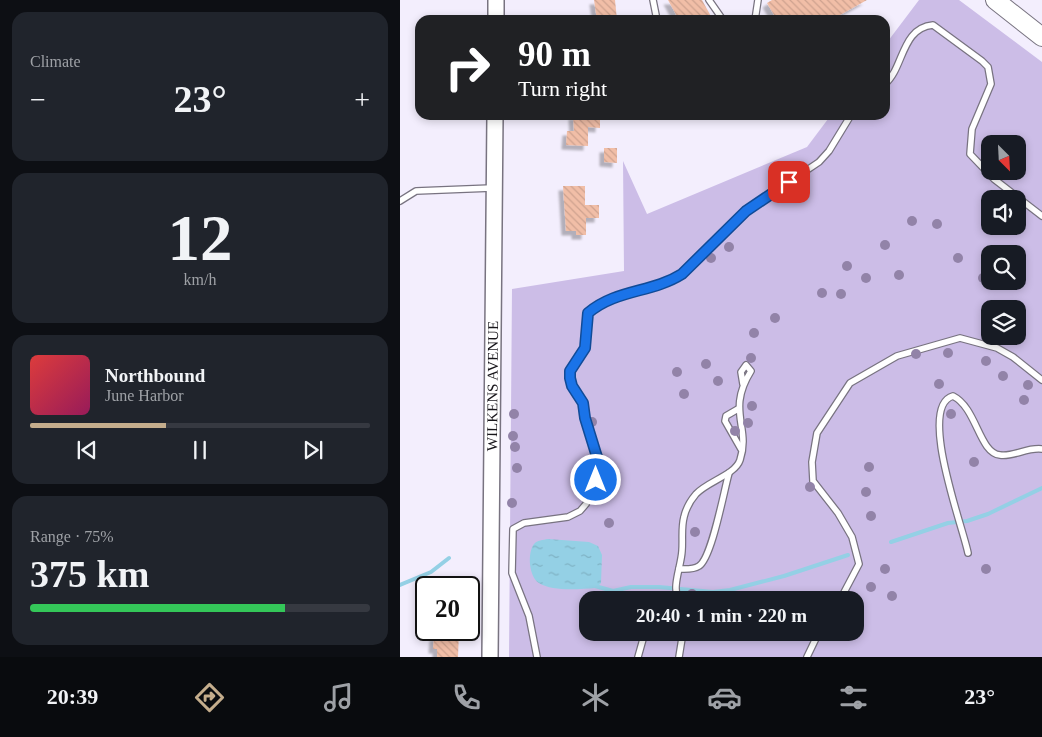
<!DOCTYPE html>
<meta charset="utf-8">
<style>
body{margin:0;font-family:Georgia,serif;background:#20242c;color:#f1f3f6;height:100vh;display:flex;flex-direction:column;font-size:19px;white-space:nowrap}
*{box-sizing:border-box;margin:0}
p{font-size:16px;color:#9ea1a6}
.icon{flex:none;width:28px;height:28px;fill:none;stroke:currentColor;stroke-width:2;stroke-linecap:round;stroke-linejoin:round}
.map{position:relative;flex:1;overflow:hidden}
.panel{display:flex;flex-direction:column;gap:12px;padding:12px;background:#0d0f14;width:400px}
.panel>*{flex:none}
.banner{position:absolute;left:15px;top:15px;width:475px;height:105px;border-radius:15px;box-shadow:0 2px 8px #0003;background:#202124;color:#fff;overflow:hidden}
.needle{width:32px;rotate:156deg}
.fabs{position:absolute;left:581px;top:135px;display:grid;gap:10px}
.fabs a{display:grid;place-items:center;width:45px;height:45px;border-radius:10px;background:#171b24;box-shadow:0 2px 8px #0003;font-size:25px}
.speed{position:absolute;left:15px;top:576px;display:flex;gap:10px;font-size:25px;font-weight:700;text-align:center}
.speed>*{display:grid;place-content:center;width:65px;height:65px;border-radius:50%;background:#171b24;box-shadow:0 2px 8px #0003;line-height:1}
.speed .limit{border:2px solid #111;border-radius:8px;background:#fff;color:#111}
.pin{position:absolute;display:grid;place-items:center;width:42px;height:42px;color:#fff;margin:-21px;border-radius:10px;box-shadow:0 2px 8px #0006}
.me{position:absolute;width:55px;margin:-28px;rotate:0deg;stroke-linejoin:round;filter:drop-shadow(0 0 4px #0008)}
.turn{display:flex;align-items:center;gap:18px;height:105px;padding:0 20px;font-size:22px}
.turn .icon{width:65px;height:65px;stroke-width:2.5}
.turn b{display:block;font-size:35px;line-height:42px}
.big{font-size:38px;font-weight:700;line-height:1.1}
.panel .card{flex:1;display:flex;flex-direction:column;justify-content:center;gap:8px;min-width:0;padding:0 18px;border-radius:15px;background:#20242c}
.panel .dial{align-items:center;gap:0}
.dial b{font-size:65px;line-height:1}
.song{display:flex;align-items:center;gap:15px}
.cover{width:60px;height:60px;border-radius:8px;background:linear-gradient(135deg,hsl(0 70% 55%),hsl(330 70% 35%))}
.played{height:5px;border-radius:2px;background:linear-gradient(90deg,#c4ad8c 40%,#363941 40%)}
.keys{display:flex;justify-content:space-around;direction:ltr}
.heat{display:flex;justify-content:space-between;align-items:center;font-size:28px;direction:ltr}
.charge{height:8px;border-radius:4px;background:linear-gradient(90deg,#34c759 75%,#363941 0)}
.trip{position:absolute;left:179px;top:591px;width:285px;height:50px;border-radius:15px;background:#171b24;box-shadow:0 2px 8px #0003;font-weight:700;line-height:50px;text-align:center}
.tab-bar{display:flex;height:80px;justify-content:space-around;align-items:center;background:#090b0e;color:#9ea1a6}
.tab-bar .icon{width:35px;height:35px}
.tab-bar .selected{color:#c4ad8c}
.tab-bar b{font-size:22px;color:#f1f3f6}
main{display:flex;flex:1;min-height:0}
.map>svg:first-child{display:block}
.grass{fill:#ccbde7;fill-rule:evenodd}
.water{fill:url(#water-ripples)}
.lines{fill:none;stroke-linecap:round;stroke-linejoin:round}
.stream{stroke:#94d0e5;stroke-width:4}
.building{fill:url(#building-back-hatch);filter:url(#shadow)}
.service-casing{stroke:#787380;stroke-width:8}
.secondary-casing{stroke:#787380;stroke-width:18}
.primary-casing{stroke:#787380;stroke-width:20}
.service{stroke:#fff;stroke-width:5.5}
.secondary{stroke:#fff;stroke-width:15}
.primary{stroke:#fff;stroke-width:18}
.tree{fill:#9283a8}
.route-casing{stroke:#114b97;stroke-width:12}
.route{stroke:#1a73e8;stroke-width:9}
.labels{text-anchor:middle;dominant-baseline:central;stroke-width:4;stroke-linejoin:round;paint-order:stroke}
.street-label{font-size:15px;fill:#17151a;stroke:#fefefe}
</style>
<main>
<section class="panel">
<div class="card"><p>Climate</p>
<div class="heat"><a>−</a><b class="big">23°</b><a>+</a></div>
</div>
<div class="card dial"><b>12</b><p>km/h</p></div>
<div class="card">
<div class="song"><i class="cover"></i><div><b>Northbound</b><p>June Harbor</p></div></div>
<div class="played"></div>
<div class="keys"><svg class="icon" aria-label="previous" viewBox="0 0 24 24"><path d="M18 5L8 12l10 7zM5 5v14"/></svg><svg class="icon" aria-label="pause" viewBox="0 0 24 24"><path d="M8 5v14M16 5v14"/></svg><svg class="icon" aria-label="next" viewBox="0 0 24 24"><path d="M6 5l10 7-10 7zM19 5v14"/></svg></div>
</div>
<div class="card"><p>Range · 75%</p><b class="big">375 km</b><div class="charge"></div></div>
</section>
<div class="map">
<svg width="642" height="657" viewBox="0 0 642 657">
<defs>
<pattern id="water-ripples" width="26" height="14" patternUnits="userSpaceOnUse" patternTransform="scale(1.25)"><rect width="26" height="14" fill="#94d0e5"/><path d="M2 4q2-2 4 0t4 0M15 11q2-2 4 0t4 0" fill="none" stroke="#7fb2c4"/></pattern>
<pattern id="building-back-hatch" width="6" height="6" patternUnits="userSpaceOnUse" patternTransform="scale(1.25)"><rect width="6" height="6" fill="#f1bea7"/><path d="M-1 5l2 2M0 0l6 6M5-1l2 2" fill="none" stroke="#cea28f"/></pattern>
<filter id="shadow"><feDropShadow dx="-4.5" dy="4.5" stdDeviation="1" flood-color="#0004"/></filter>
</defs>
<rect width="100%" height="100%" fill="#f3eefd"/>
<path class="grass" d="M519 0H559L642 62V657H109L112 289 224 271 223 161 247 214 407 147 431 115H485V45ZM590 144H618V171H590ZM590 199H618V226H590ZM590 254H618V281H590ZM590 309H618V336H590ZM188 600H455V632H188Z"/>
<path class="water" d="M148 539 189 542 198 546 202 555 201 583 196 588C180 589 153 592 139 583 129 577 127 553 134 544 137 540 143 540 148 539Z"/>
<g class="lines">
<g class="stream">
<path d="M491 542 548 523 567 521 588 514 642 488"/>
<path d="M0 585 31 572 49 558"/>
<path d="M195 586 213 591 231 587H259L313 592 330 590 384 576 448 555"/>
</g>
</g>
<g class="building">
<path d="M194 0H215L217 20H197Z"/>
<path d="M268 0H302L313 20H279Z"/>
<path d="M372 0H467L431 20H377L367 3Z"/>
<path d="M173 115H200V128L188 127V146L166 145 167 131H174Z"/>
<path d="M204 148H217V163L204 162Z"/>
<path d="M163 186H185V205H199V218H186V235H176V231H166Z"/>
<path d="M38 630H59L58 657H37V649H33L34 636H38Z"/>
</g>
<g class="lines">
<defs>
<g id="service">
<path d="M253 0 257 20"/>
<path d="M309 0 323 20"/>
<path d="M355 20 358 0"/>
<path d="M485 84C504 68 501 28 533 25L582 61 588 67 591 84 572 129 570 154 594 179 642 216"/>
<path d="M0 201 16 191 92 188"/>
<path d="M338 409 326 416 325 421 341 449"/>
<path d="M568 553C563 527 517 406 553 396 577 408 579 453 600 455 614 457 627 447 642 449"/>
<path d="M279 569C286 569 293 570 299 566 312 558 324 490 329 473"/>
<path d="M268 600 276 594"/>
<path d="M278 600C272 585 281 567 282 551 283 540 281 528 284 517 286 508 290 501 296 494 308 481 335 475 340 460 351 427 326 411 351 371L346 365 341 372 343 384"/>
<path d="M440 600 459 564 452 537 438 513 413 481 412 462 417 433 450 383 497 356 560 338 597 348 613 357 642 380"/>
<path d="M137 657 129 616 112 573 113 529 124 523 168 517 180 511 186 504 197 480 199 470 197 457 185 418 183 403 169 378 170 371 185 348 189 313C216 289 253 293 282 274L346 211 419 162 429 151 451 115"/>
<path d="M238 657 245 632"/>
<path d="M279 657 283 632"/>
<path d="M407 657 419 632"/>
</g>
<g id="secondary">
<path d="M96 20V0"/>
<path id="s1" d="M90 657 95 115"/>
</g>
<path id="primary" d="M595 0 642 37"/>
</defs>
<use href="#service" class="service-casing"/>
<use href="#secondary" class="secondary-casing"/>
<use href="#primary" class="primary-casing"/>
<use href="#service" class="service"/>
<use href="#secondary" class="secondary"/>
<use href="#primary" class="primary"/>
</g>
<g class="tree">
<circle cx="512" cy="221" r="5"/>
<circle cx="537" cy="224" r="5"/>
<circle cx="485" cy="245" r="5"/>
<circle cx="329" cy="247" r="5"/>
<circle cx="311" cy="258" r="5"/>
<circle cx="558" cy="258" r="5"/>
<circle cx="447" cy="266" r="5"/>
<circle cx="499" cy="275" r="5"/>
<circle cx="466" cy="278" r="5"/>
<circle cx="583" cy="278" r="5"/>
<circle cx="422" cy="293" r="5"/>
<circle cx="441" cy="294" r="5"/>
<circle cx="375" cy="318" r="5"/>
<circle cx="354" cy="333" r="5"/>
<circle cx="548" cy="353" r="5"/>
<circle cx="516" cy="354" r="5"/>
<circle cx="351" cy="358" r="5"/>
<circle cx="586" cy="361" r="5"/>
<circle cx="306" cy="364" r="5"/>
<circle cx="277" cy="372" r="5"/>
<circle cx="603" cy="376" r="5"/>
<circle cx="318" cy="381" r="5"/>
<circle cx="539" cy="384" r="5"/>
<circle cx="628" cy="385" r="5"/>
<circle cx="284" cy="394" r="5"/>
<circle cx="624" cy="400" r="5"/>
<circle cx="352" cy="406" r="5"/>
<circle cx="114" cy="414" r="5"/>
<circle cx="551" cy="414" r="5"/>
<circle cx="192" cy="422" r="5"/>
<circle cx="348" cy="423" r="5"/>
<circle cx="335" cy="431" r="5"/>
<circle cx="113" cy="436" r="5"/>
<circle cx="115" cy="447" r="5"/>
<circle cx="574" cy="462" r="5"/>
<circle cx="469" cy="467" r="5"/>
<circle cx="117" cy="468" r="5"/>
<circle cx="410" cy="487" r="5"/>
<circle cx="466" cy="492" r="5"/>
<circle cx="112" cy="503" r="5"/>
<circle cx="471" cy="516" r="5"/>
<circle cx="209" cy="523" r="5"/>
<circle cx="295" cy="532" r="5"/>
<circle cx="485" cy="569" r="5"/>
<circle cx="586" cy="569" r="5"/>
<circle cx="471" cy="587" r="5"/>
<circle cx="292" cy="594" r="5"/>
<circle cx="492" cy="596" r="5"/>
</g>
<g class="lines">
<defs>
<path id="route" d="M196 480 199 470 197 457 185 418 183 403 172 386 170 378V371L185 348 188 313C216 289 252 293 282 274L346 211 389 182"/>
</defs>
<use href="#route" class="route-casing"/>
<use href="#route" class="route"/>
</g>
<g class="labels">
<g class="street-label">
<text stroke="none"><textPath href="#s1" startOffset="271">WILKENS AVENUE</textPath></text>
</g>
</g>
</svg>
<div class="fabs">
<a><svg class="needle" viewBox="-14 -14 28 28"><path d="M0-13l5 13h-10z" fill="#e53935"/><path d="M0 13l5-13h-10z" fill="#9ea1a6"/></svg></a>
<a><svg class="icon" aria-label="sound" viewBox="0 0 24 24"><path d="M4 9h4l5-4v14l-5-4H4zM17 9q2 3 0 6"/></svg></a>
<a><svg class="icon" aria-label="search" viewBox="0 0 24 24"><circle cx="10" cy="10" r="6"/><path d="M15 15l6 6"/></svg></a>
<a><svg class="icon" aria-label="layers" viewBox="0 0 24 24"><path d="M12 4l9 5-9 5-9-5zM3 14l9 5 9-5"/></svg></a>
</div>
<div class="speed"><div class="limit">20</div></div>
<div class="pin" style="left:389px;top:182px;background:#d93025"><svg class="icon" aria-label="arrive" viewBox="0 0 24 24"><path d="M6 21V4h12l-3 4 3 4H6"/></svg></div>
<svg class="me" style="left:196px;top:480px" viewBox="-20 -20 40 40"><circle r="17" fill="#1a73e8" stroke="#fff" stroke-width="3"/><path d="M0-11L8 9 0 5-8 9z" fill="#fff"/></svg>
<div class="trip">20:40 · 1 min · 220 m</div>
<div class="banner">
<div class="turn"><svg class="icon" aria-label="right" viewBox="0 0 24 24"><path d="M7 20v-9h11M14 6l5 5-5 5"/></svg><div><b>90 m</b>Turn right</div></div>
</div>
</div>
</main>
<nav class="tab-bar">
<b>20:39</b>
<svg class="icon selected" aria-label="directions" viewBox="0 0 24 24"><path d="M12 3l9 9-9 9-9-9zM9 14v-3h6M13 9l2 2-2 2"/></svg>
<svg class="icon" aria-label="music" viewBox="0 0 24 24"><path d="M9 18V5l10-2v13"/><circle cx="6" cy="18" r="3"/><circle cx="16" cy="16" r="3"/></svg>
<svg class="icon" aria-label="phone" viewBox="0 0 24 24"><path d="M5 4h4l2 5-3 2q2 4 5 5l2-3 5 2v4C11 20 4 13 5 4z"/></svg>
<svg class="icon" aria-label="climate" viewBox="0 0 24 24"><path d="M12 3v18M4 7l16 10M4 17L20 7"/></svg>
<svg class="icon" aria-label="car" viewBox="0 0 24 24"><path d="M5 17H2v-5l4-1 3-4h7l3 4 3 1v5h-3M9 17h6M6 11h13"/><circle cx="7" cy="17" r="2"/><circle cx="17" cy="17" r="2"/></svg>
<svg class="icon" aria-label="filters" viewBox="0 0 24 24"><path d="M4 7h16M4 17h16"/><circle cx="9" cy="7" r="2"/><circle cx="15" cy="17" r="2"/></svg>
<b>23°</b>
</nav>
